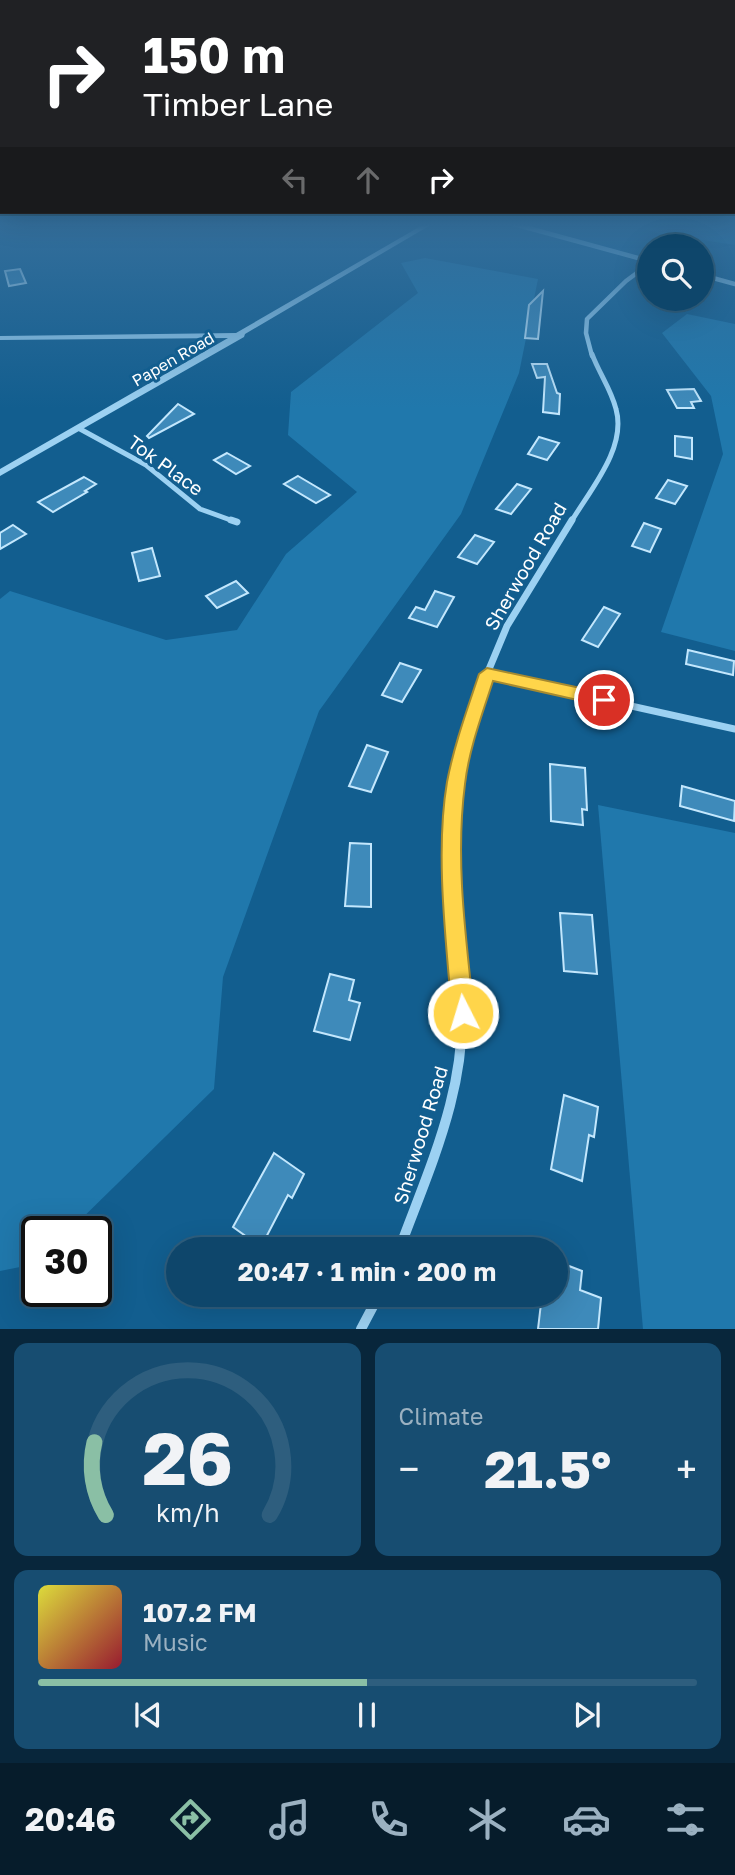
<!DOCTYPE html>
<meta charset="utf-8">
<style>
body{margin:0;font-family:"Golos Text",sans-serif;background:#174d71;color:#f1f3f6;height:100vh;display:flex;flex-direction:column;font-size:26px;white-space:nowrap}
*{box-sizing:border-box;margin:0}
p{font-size:23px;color:#9bb1c1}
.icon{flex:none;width:38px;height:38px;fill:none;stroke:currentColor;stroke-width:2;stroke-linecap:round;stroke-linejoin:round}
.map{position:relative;height:1329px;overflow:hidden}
.sheet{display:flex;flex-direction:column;gap:14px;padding:14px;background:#08263b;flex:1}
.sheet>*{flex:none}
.guide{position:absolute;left:0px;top:0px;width:735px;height:214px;box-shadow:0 7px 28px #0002,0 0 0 2px #2e5e7e;background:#202124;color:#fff;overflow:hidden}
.buttons{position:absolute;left:637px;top:234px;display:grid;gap:14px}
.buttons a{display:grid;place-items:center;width:77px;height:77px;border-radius:50%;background:#0e466b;box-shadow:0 7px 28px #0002,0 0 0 2px #2e5e7e;font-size:35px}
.speed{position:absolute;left:21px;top:1216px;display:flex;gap:14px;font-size:35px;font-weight:700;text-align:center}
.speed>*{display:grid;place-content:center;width:91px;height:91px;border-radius:50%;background:#0e466b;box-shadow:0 7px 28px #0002,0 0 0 2px #2e5e7e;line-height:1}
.speed .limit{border:4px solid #111;border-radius:10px;background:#fff;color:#111}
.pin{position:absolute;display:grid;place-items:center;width:60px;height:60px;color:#fff;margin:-30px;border:4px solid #fff;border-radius:50%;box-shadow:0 2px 7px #0007}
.me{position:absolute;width:77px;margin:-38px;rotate:355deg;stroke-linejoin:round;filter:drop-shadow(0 0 5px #0008)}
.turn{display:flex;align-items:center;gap:24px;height:147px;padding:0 28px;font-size:32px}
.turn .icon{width:91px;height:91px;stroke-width:2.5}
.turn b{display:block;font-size:49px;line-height:60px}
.lanes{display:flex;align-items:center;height:66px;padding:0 28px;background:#0003;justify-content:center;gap:35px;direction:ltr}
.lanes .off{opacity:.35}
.big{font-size:52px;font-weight:700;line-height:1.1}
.sheet .card{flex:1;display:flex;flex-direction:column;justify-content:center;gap:10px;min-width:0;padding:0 24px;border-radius:14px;background:#174d71}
.sheet .dial{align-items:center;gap:0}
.dial svg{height:182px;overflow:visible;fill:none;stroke:#2e5e7e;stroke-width:7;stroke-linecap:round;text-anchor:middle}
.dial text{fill:#f1f3f6;stroke:none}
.song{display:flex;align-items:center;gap:21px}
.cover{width:84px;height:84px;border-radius:10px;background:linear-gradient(135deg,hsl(60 70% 55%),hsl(350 70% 35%))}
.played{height:7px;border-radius:4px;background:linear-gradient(90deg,#8abfa5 50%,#2e5e7e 50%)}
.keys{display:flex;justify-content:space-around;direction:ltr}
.heat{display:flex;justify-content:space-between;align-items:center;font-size:38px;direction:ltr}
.sheet .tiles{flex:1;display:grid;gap:14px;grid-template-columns:1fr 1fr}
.card:last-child{grid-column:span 2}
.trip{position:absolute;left:166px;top:1237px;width:402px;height:70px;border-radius:35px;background:#0e466b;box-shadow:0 7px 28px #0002,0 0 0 2px #2e5e7e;font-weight:700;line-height:70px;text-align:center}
.tab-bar{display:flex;height:112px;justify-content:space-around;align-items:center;background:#061c2b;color:#9bb1c1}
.tab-bar .icon{width:49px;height:49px}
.tab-bar .on{color:#8abfa5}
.tab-bar b{font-size:32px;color:#f1f3f6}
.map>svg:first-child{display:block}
.green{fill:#2078ac}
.building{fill:#3e8aba;stroke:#c3e7fd;stroke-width:2}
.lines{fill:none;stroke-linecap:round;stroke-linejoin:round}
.minor-far4{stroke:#9cd1f2;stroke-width:4.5}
.minor-far3{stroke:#9cd1f2;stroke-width:5}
.minor-far2{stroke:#9cd1f2;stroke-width:7}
.minor-far1{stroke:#9cd1f2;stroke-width:9}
.minor{stroke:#9cd1f2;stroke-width:10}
.tertiary{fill:#9cd1f2;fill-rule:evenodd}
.route{fill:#ffd54a;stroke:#a68a30;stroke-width:2}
.labels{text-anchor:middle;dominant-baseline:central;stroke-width:6;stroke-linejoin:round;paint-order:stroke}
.far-street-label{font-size:16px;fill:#fff;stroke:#125e8f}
.street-label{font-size:19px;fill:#fff;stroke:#125e8f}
</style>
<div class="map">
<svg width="735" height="1329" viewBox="0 0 735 1329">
<rect width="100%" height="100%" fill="#125e8f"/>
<g class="green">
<path d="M628 223H735V245L657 233Z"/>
<path d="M425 258 538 279 519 373 461 514 319 711 223 977 214 1089 68 1232H37L35 1264 0 1271V599L10 591 166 640 237 630 286 554 357 492 288 435 291 392 418 293 401 263Z"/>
<path d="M687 314 735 324V651L661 632 723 454 711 396 662 333Z"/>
<path d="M598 805 735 833V1329H643Z"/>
</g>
<g class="building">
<path d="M20 269 26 283 9 286 5 271Z"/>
<path d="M543 291 538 339 525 338 529 305Z"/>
<path d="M532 364H547L557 393 560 394 559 414 543 412 545 377 537 378Z"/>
<path d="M694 389 701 401 691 402 694 408H677L667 390Z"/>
<path d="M178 404 194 414 149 438 147 436Z"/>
<path d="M675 436 692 438V459L675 456Z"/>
<path d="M539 437 559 443 547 460 528 454Z"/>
<path d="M227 453 250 466 236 474 214 460Z"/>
<path d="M298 476 330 495 316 503 284 484Z"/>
<path d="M84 477 96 484 85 491 87 492 53 512 38 502Z"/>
<path d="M668 480 687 486 675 504 656 498Z"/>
<path d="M517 484 531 489 511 514 496 509Z"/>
<path d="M644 523 661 529 650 552 632 546Z"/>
<path d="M13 525 26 534 0 549V533Z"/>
<path d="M475 535 494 542 477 564 458 557Z"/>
<path d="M152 548 160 576 139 581 132 553Z"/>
<path d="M236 581 248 593 217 608 206 596Z"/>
<path d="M435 591 454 597 437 627 409 618 416 607 425 610Z"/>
<path d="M604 607 620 614 598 647 582 640Z"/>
<path d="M688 650 734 661 733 675 686 664Z"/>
<path d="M400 663 421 670 402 702 382 695Z"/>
<path d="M367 745 388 752 371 792 349 786Z"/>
<path d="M550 764 585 768 587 810 582 809 583 825 551 821Z"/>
<path d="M682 786 735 801 734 821 680 806Z"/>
<path d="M350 843 371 844V907L345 906Z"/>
<path d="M560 913 592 915 597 974 564 971Z"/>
<path d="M330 974 354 980 349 1000 360 1003 350 1040 314 1031Z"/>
<path d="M564 1095 598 1107 594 1137 589 1135 582 1181 551 1169Z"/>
<path d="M274 1153 304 1174 292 1198 288 1195 261 1247 233 1227Z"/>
<path d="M556 1261 582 1271 580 1290 601 1298 598 1329H538L542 1295H556Z"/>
</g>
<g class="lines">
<g class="minor-far4">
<path d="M510 223 649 261"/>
<path d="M702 275 735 284"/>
<path d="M592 356 586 333 587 319 626 281 649 264"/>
</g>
<g class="minor-far3">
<path d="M80 429 146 465 200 509 236 522"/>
<path d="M571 522C590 490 627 448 616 409 611 389 599 373 592 354"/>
</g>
<g class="minor-far2">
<path d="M231 520 237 522"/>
<path d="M487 674 735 729"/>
<path d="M468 731 487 674 507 626 572 520"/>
</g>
<path class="minor-far1" d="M461 996C454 908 441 815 469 729"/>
<g class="minor">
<path d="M399 1250C430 1166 469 1085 461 994"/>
<path d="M361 1329 379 1295"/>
</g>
<path class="tertiary" d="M426 223H434L245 334 244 337 0 476V469L228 338 0 340V336L236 333Z"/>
</g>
<linearGradient id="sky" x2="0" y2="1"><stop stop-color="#0a344f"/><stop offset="0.55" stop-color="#336e9b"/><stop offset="1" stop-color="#336e9b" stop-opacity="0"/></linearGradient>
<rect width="735" height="409" fill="url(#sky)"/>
<path class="route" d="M487 668 604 693 610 695 612 700 610 704 604 706 493 681C482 715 469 749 465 784 455 860 466 938 474 1013L470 1021 463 1024 455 1021 452 1013C446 942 435 852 447 782 454 745 467 710 479 674Z"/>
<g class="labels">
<g class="far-street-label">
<text transform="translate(173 359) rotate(-30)">Papen Road</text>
</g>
<g class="street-label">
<text transform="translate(166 465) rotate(36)">Tok Place</text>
<text transform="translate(525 566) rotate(-60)">Sherwood Road</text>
<text transform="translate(420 1135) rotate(-73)">Sherwood Road</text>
</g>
</g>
</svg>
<div class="buttons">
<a><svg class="icon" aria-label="search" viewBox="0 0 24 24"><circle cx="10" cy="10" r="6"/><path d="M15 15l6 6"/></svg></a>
</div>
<div class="speed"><div class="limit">30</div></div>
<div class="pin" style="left:604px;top:700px;background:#d93025"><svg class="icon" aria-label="arrive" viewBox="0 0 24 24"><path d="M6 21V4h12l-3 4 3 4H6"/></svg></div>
<svg class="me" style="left:463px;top:1013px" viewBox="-20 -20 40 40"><circle r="17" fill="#ffd54a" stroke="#fff" stroke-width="3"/><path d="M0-11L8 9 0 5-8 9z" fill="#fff"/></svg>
<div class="trip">20:47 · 1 min · 200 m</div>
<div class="guide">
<div class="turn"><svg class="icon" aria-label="right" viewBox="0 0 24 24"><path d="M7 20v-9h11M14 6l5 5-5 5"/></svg><div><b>150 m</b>Timber Lane</div></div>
<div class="lanes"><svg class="icon off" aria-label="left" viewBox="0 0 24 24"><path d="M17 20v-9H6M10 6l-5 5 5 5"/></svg><svg class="icon off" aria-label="ahead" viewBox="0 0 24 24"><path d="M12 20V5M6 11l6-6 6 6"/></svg><svg class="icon" aria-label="right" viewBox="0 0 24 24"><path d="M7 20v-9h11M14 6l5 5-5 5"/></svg></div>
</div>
</div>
<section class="sheet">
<div class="tiles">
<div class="card dial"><svg viewBox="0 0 100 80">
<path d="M14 69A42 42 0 1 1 86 69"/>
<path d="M14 69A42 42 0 0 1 9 37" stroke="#8abfa5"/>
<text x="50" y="56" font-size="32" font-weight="700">26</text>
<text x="50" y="72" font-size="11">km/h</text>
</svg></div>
<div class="card"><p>Climate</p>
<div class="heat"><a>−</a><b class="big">21.5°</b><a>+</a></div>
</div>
<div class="card">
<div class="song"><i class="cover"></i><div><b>107.2 FM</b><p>Music</p></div></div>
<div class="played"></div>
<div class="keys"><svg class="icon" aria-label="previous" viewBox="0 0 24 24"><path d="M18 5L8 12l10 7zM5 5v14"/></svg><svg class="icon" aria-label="pause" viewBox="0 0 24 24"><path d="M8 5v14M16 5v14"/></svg><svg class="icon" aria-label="next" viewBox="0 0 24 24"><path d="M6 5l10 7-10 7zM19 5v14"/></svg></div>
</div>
</div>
</section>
<nav class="tab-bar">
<b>20:46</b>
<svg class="icon on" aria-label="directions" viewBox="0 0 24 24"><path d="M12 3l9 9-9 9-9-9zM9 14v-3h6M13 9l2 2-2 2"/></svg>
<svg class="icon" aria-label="music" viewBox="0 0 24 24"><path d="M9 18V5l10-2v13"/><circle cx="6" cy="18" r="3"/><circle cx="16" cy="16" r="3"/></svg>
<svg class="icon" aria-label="phone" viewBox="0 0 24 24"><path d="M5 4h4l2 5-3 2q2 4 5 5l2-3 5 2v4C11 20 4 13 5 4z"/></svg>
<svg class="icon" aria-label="climate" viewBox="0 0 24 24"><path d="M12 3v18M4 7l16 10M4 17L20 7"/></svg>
<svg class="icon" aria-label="car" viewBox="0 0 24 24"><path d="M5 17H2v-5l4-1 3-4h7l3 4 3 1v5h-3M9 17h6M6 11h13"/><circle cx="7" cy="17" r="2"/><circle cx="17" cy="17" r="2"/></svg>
<svg class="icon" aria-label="filters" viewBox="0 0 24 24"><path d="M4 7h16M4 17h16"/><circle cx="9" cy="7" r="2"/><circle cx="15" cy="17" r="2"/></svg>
</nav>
